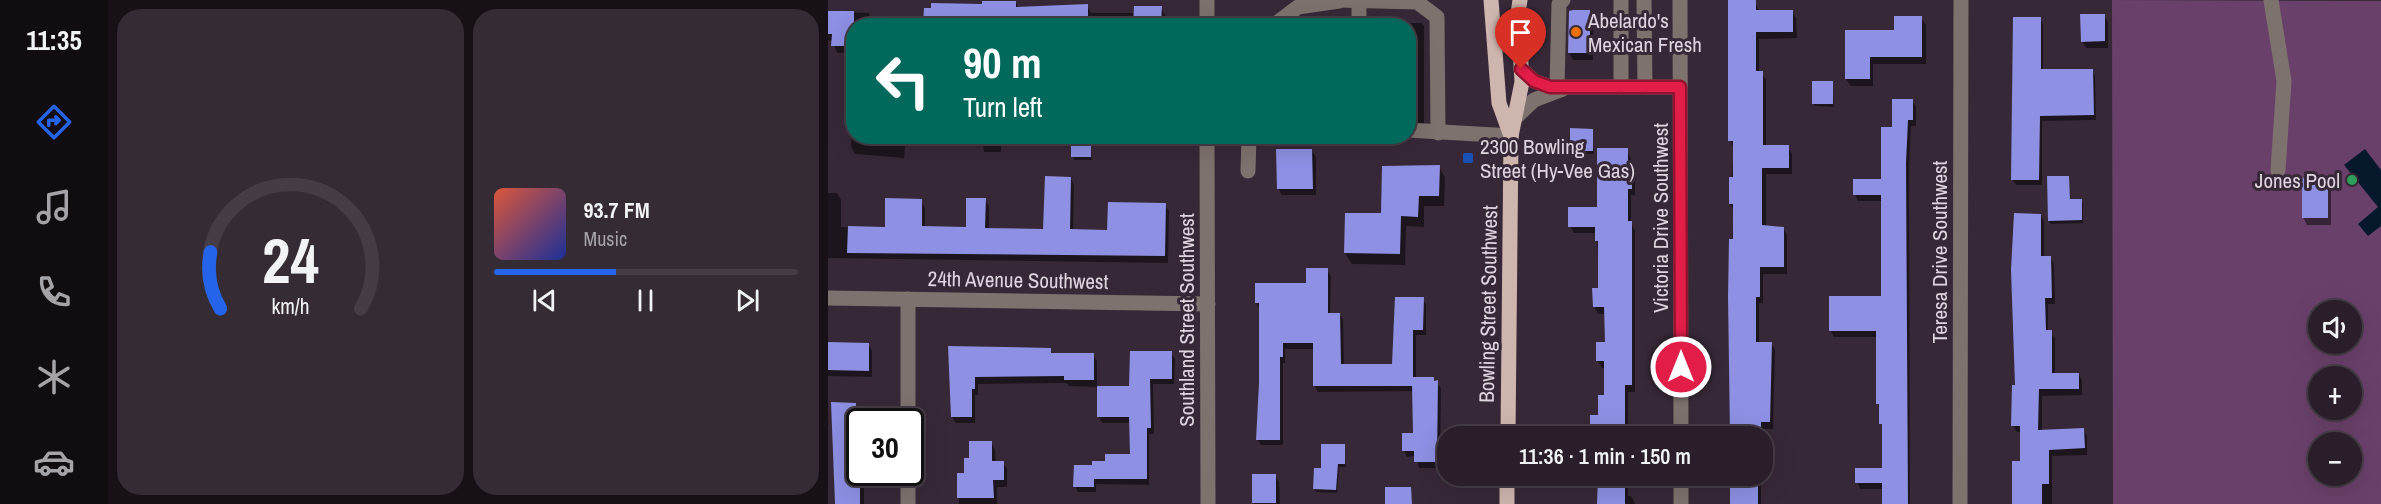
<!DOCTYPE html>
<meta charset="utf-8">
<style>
body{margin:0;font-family:"Archivo Narrow",sans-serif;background:#352b35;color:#f1f3f6;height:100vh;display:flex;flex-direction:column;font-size:22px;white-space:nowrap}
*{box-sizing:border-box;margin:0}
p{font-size:20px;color:#a5a2a8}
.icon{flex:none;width:33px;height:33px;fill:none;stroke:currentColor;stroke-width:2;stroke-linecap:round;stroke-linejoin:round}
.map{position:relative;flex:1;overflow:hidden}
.sheet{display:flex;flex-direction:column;gap:9px;padding:9px;background:#171017;width:720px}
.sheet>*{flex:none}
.banner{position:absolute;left:18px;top:18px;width:570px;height:126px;border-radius:24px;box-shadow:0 6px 24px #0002,0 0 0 2px #453c46;background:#00695c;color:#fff;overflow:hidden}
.buttons{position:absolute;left:1480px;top:300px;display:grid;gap:12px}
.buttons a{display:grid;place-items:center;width:54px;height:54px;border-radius:50%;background:#291e29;box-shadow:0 6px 24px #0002,0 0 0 2px #453c46;font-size:30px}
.speed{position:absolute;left:18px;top:408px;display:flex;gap:12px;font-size:30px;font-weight:700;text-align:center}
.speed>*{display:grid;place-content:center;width:78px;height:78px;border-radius:50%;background:#291e29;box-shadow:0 6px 24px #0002,0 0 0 2px #453c46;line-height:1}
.speed .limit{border:3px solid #111;border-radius:9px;background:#fff;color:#111}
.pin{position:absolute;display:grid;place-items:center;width:51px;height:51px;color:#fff;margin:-62px -26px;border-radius:50% 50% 50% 0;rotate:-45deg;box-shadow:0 0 6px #0007}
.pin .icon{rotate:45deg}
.me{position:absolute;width:66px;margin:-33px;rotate:0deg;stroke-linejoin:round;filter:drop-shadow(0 0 4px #0008)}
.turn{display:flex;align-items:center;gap:21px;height:126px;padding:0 18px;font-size:27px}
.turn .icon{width:78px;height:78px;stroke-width:2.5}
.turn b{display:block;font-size:42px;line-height:51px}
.sheet .card{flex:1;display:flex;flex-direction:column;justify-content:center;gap:9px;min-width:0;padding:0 21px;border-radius:24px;background:#352b35}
.sheet .dial{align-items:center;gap:0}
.dial svg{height:156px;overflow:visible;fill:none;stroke:#453c46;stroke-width:7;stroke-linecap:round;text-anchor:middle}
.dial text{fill:#f1f3f6;stroke:none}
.song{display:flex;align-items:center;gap:18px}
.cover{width:72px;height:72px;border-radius:9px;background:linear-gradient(135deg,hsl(10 70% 55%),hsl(230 70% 35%))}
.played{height:6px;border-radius:3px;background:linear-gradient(90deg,#2563eb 40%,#453c46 40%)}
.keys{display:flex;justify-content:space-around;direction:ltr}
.sheet .tiles{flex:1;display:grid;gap:9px;grid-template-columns:repeat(2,1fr)}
.trip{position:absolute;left:609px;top:426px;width:336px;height:60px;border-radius:24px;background:#291e29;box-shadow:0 6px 24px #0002,0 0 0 2px #453c46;font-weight:600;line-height:60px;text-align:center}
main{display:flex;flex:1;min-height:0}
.tabs{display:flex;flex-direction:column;width:108px;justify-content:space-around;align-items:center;background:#100c10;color:#a5a2a8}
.tabs .icon{width:42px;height:42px}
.tabs .selected{color:#2563eb}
.tabs b{font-size:27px;color:#f1f3f6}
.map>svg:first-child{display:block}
.green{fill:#69406a;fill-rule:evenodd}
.water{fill:#05182c}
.shadow{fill:#0007}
.building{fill:#8d90e3}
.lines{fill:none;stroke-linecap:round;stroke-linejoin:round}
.minor{stroke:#7e726e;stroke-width:15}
.major{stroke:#ceb6ae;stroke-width:15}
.route-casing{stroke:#92132f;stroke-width:15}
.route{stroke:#e11d48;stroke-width:10}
.food-dot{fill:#e8710a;stroke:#372837;stroke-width:2}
.transit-dot{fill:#1a4fb4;stroke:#372837;stroke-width:2}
.leisure-dot{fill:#2e9e5b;stroke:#372837;stroke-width:2}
.labels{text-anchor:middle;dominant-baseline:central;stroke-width:6;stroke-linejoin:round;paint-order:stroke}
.poi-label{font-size:21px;fill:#dfd5df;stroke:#372837;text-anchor:start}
.street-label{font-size:21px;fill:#dfd5df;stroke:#372837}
</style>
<main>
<nav class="tabs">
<b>11:35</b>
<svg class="icon selected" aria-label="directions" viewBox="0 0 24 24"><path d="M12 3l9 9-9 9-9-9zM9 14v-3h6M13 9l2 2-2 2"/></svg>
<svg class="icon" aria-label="music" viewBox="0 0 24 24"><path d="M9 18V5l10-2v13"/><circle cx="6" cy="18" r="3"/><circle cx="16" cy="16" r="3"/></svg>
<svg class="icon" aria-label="phone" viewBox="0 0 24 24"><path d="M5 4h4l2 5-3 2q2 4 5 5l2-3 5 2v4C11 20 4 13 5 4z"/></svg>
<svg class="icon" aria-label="climate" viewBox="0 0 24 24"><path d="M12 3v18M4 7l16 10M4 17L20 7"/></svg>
<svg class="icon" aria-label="car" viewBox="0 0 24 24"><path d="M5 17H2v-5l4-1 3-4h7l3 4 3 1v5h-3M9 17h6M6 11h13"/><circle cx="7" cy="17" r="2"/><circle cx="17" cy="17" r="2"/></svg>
</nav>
<section class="sheet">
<div class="tiles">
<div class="card dial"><svg viewBox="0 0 100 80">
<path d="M14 69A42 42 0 1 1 86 69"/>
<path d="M14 69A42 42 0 0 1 9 40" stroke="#2563eb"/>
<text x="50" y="56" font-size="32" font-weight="700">24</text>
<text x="50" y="72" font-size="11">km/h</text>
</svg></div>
<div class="card">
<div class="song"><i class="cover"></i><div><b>93.7 FM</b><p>Music</p></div></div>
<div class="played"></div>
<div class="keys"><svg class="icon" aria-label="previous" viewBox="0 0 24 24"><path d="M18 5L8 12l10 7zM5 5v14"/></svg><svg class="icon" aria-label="pause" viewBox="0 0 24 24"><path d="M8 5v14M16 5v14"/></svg><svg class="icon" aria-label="next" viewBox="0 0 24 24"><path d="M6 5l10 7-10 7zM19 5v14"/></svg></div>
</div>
</div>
</section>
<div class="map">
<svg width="1553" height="504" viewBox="0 0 1553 504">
<rect width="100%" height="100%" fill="#372837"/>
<path class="green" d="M1284 0 1553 1V504H1285ZM1491 310H1524V344H1491ZM1491 376H1524V410H1491ZM1491 442H1524V476H1491Z"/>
<path class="water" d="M1537 149 1553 170V226L1540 236 1530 224 1550 207 1516 165Z"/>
<g class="shadow">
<path d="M927 1 931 12 964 11 968 18 969 38 931 39V72L938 79V147H960L964 154V174H938V227L955 228 959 235V274H935V303H931V343H943L947 350 945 429H936V459L934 436H903L901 296 906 211 902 204 906 148 902 140Z"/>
<path d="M188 3 191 8 259 6 263 13H307L333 8 337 15V26H97L156 5Z"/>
<path d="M0 12 41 13 45 26H26V42H22V53H9L5 41 0 40Z"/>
<path d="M761 12 765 19V60H745L741 52Z"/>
<path d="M1276 15 1280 22V48H1258L1254 41Z"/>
<path d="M1093 18 1098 25V64H1045V86H1023L1018 79 1068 31Z"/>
<path d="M1212 18 1215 24V71L1264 70 1267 76 1268 120 1214 121V185H1188L1185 180Z"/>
<path d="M552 23H594L596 26V124H580V26H552Z"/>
<path d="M1004 83 1006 107 987 106 985 103Z"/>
<path d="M1084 100 1088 107V126H1083L1081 170 1082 504H1055V489H1032L1029 482 1055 469V429L1050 403V337H1006L1002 330 1054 297 1055 201H1030L1027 195 1054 181 1066 128Z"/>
<path d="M25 124 26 136H78L76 158 27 154 23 146Z"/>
<path d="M764 130 766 154H746L744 150Z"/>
<path d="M154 136H173V152H156Z"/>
<path d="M220 136 262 139 264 160H246L244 142H223Z"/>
<path d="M483 150 488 157V195H454L450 188Z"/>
<path d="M799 150 807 170V195H803V224L807 230V392H800V429H804L808 436H767L763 430 778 396 777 368H774L770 361 778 343V314H770L766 306 771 289 769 233H746L742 226 771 208Z"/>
<path d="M611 167 617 177 616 206H596V227L578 226 577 265 524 264 517 253Z"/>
<path d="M1240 177 1243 200H1253L1255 203V223L1223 224 1221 221Z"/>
<path d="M243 178 246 185 245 231H280L337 205 341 211 340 263 0 258V193H9L13 200V227L58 229 93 201 97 208V228L139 229 157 200 161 206V229L217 230Z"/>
<path d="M1499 180 1503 187V225H1479L1475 217Z"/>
<path d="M1213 215 1216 222V258H1223L1226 264 1227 304H1220V331L1227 338V374H1251L1254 381V395L1214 396V431L1255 429 1259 436V455L1224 456V504H1185L1193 462V432H1189L1185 425 1188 387Z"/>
<path d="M499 270 503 276 502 314H511L515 320 516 365H565L595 299 598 305V335H588V379H605L613 388 612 468H591L588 456 579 457 576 451 587 435 586 391 490 392 487 386V349H457V363H455V445H433L429 439V416H432V310L428 303 479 284Z"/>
<path d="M40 344 44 351V377L0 376V345Z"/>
<path d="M122 348 222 350 224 354 265 355 269 361V387L241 386 239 383 150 384V395H147V423H128L124 417Z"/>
<path d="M343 353 347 359 346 384H325L326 434H321V485L268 484V492H250L247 486 266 466 304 456 303 423H274L271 417Z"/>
<path d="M5 403 27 404 30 411V440L32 472H36V504H7Z"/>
<path d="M163 442 167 450 168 462H175L179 469V487H169V504H131L130 474H138L142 460Z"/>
<path d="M516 446 518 467H511L509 493 488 492 486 488 495 470Z"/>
<path d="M447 475 451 482 452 504H426Z"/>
<path d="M771 476H800V496H803L807 504H771Z"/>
<rect x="903" y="476" width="30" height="28"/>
</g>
<g class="building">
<path d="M900 0H928V10H965V32H928V71H935V145H961V168H934V225L956 227V267H932V297H928V342H944L942 422H933V436H902L900 296 901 239H905V204H901V177H905V141H900Z"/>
<path d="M154 1H188V7L260 4V26H95L96 8H103V3L154 4Z"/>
<path d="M306 6H334L333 26H305Z"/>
<path d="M745 10H762V53H740L741 11Z"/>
<path d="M0 11H26V35H19L18 46H3L4 34H0Z"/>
<path d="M1252 14H1277V41L1253 42Z"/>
<path d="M1066 16H1094V57H1042V79H1017V30H1066Z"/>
<path d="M1185 17H1213V69H1265L1266 115 1212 116 1211 180H1183Z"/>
<rect x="984" y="81" width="21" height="23"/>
<path d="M1064 99H1085V120H1080L1078 163 1080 504H1054V483H1027V468H1054V424H1051V404H1048V331H1001V296H1053V195H1025V179H1053V127H1064Z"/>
<path d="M742 128 765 129V151H742Z"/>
<rect x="243" y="137" width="20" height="20"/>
<path d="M769 148H800V161H804V189H800V221H804V385H797V436H769V431H762V415H770V395H776V361H768V342H777L776 307H765L764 288H770V241H767V227H740V207H769Z"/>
<path d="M448 149H484L485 189H449Z"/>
<path d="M612 165 611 196H591L590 217 573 216 572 254 516 253 517 213H553L554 166Z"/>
<path d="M217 176 243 177 242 229 279 230 280 202 338 203 337 256 19 253 20 226 57 227V198L94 199V226L138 227V198H158L157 228 215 229Z"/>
<path d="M1219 176H1241L1242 199H1254V220L1220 221Z"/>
<rect x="1474" y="178" width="26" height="40"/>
<path d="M1186 213 1213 214V256H1223L1224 298H1217L1218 330H1224V373H1251V389H1211L1210 430 1256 428 1257 448 1221 450V484H1214V504H1184V461H1192V426H1183L1184 385H1187L1183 270Z"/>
<path d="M478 268H500V313H512L513 364H564L567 297H596L595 330H585V377H606V381L610 380 609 462H586V451H574V433H585L584 386H485V343H455V357H452V440H428L431 383V303H427V283H478Z"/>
<path d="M0 342 41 343V371L0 370Z"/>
<path d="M120 346 223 348V353H266V380H236V376L147 377V389H144V417H123Z"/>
<path d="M302 351H344V379H322L323 428H319V479H266V487H245L246 465H264V461H277V454H302L301 417H269V386H301Z"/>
<path d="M3 402 28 403 26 439H32V504H7Z"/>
<path d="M141 441H164V461H176V480H165L166 498H129V473H136V458H141Z"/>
<path d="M493 444H517V464H510L508 490 485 489 486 468H493Z"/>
<rect x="424" y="474" width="24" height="29"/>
<path d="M770 476H797V504H769Z"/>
<rect x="902" y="476" width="28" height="28"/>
<path d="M557 487H583L584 504H557Z"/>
</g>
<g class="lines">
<g class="minor">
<path d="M379 0V26"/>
<path d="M511 0 589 2 609 17 610 133"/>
<path d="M793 0V87"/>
<path d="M816 0 817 87"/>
<path d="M852 0 853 436"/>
<path d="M1443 0 1456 81 1450 170"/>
<path d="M531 1V26"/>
<path d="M445 26 470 7 511 1"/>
<path d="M693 69 706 81 722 87H852"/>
<path d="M729 87 731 4 735 0"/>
<path d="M687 118 706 100 735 89"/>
<path d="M580 130 683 136"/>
<path d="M379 136 380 504"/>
<path d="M420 171 421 136"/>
<path d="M0 298 380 304"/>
<path d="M80 299V422"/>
<path d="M80 472V504"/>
<path d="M853 476V504"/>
<path d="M1132 504 1133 0"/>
</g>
<g class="major">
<path d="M663 0 671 103 683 136"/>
<path d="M680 436 683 136 694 82 690 14 692 0"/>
<path d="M679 504V476"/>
</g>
</g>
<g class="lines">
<defs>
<path id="route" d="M693 69 706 81 722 87H852L853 367"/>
</defs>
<use href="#route" class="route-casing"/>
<use href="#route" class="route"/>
</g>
<circle class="food-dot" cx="748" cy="32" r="6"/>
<rect class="transit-dot" x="634" y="152" width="12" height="12" rx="3"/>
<circle class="leisure-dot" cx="1524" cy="180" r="6"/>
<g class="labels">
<g class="poi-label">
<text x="760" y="20">Abelardo's<tspan x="760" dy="24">Mexican Fresh</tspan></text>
<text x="652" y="146">2300 Bowling<tspan x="652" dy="24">Street (Hy-Vee Gas)</tspan></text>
<text x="1512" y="180" text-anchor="end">Jones Pool</text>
</g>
<g class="street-label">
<text transform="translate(832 218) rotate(-90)">Victoria Drive Southwest</text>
<text transform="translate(1111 252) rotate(-90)">Teresa Drive Southwest</text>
<text transform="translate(190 280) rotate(1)">24th Avenue Southwest</text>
<text transform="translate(660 304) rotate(-89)">Bowling Street Southwest</text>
<text transform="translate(358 320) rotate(-90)">Southland Street Southwest</text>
</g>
</g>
</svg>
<div class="buttons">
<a><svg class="icon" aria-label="sound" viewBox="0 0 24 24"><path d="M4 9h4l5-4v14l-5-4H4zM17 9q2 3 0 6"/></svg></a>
<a>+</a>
<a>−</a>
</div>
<div class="speed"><div class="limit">30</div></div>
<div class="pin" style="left:693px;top:69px;background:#d93025"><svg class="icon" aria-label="arrive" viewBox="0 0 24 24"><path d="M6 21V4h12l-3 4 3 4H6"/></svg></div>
<svg class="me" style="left:853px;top:367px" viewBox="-20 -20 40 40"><circle r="17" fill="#e11d48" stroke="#fff" stroke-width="3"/><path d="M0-11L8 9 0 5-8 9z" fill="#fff"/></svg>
<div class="trip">11:36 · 1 min · 150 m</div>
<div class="banner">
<div class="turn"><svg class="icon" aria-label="left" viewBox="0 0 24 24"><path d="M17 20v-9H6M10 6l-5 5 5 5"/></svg><div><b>90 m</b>Turn left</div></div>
</div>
</div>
</main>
